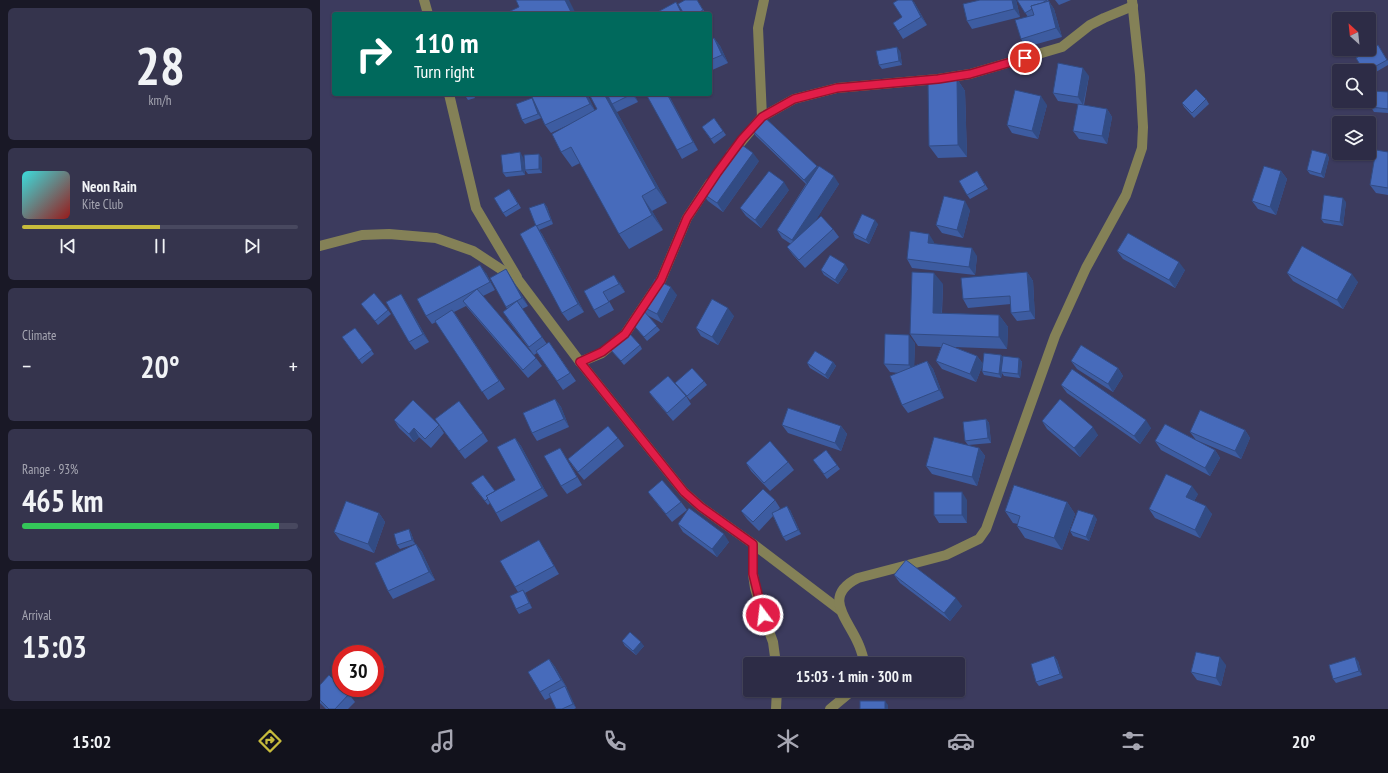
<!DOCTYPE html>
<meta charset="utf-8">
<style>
body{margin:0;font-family:"PT Sans Narrow",sans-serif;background:#35344d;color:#f1f3f6;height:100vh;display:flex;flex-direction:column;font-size:15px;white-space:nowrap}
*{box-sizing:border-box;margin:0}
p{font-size:13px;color:#a7a7b3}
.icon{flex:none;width:22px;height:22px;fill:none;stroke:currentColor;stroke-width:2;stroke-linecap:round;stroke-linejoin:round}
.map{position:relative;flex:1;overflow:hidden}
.side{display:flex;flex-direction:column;gap:8px;padding:8px;background:#191826;width:320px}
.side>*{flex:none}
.top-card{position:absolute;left:12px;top:12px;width:380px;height:84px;border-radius:4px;box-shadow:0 1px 3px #0004,0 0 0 1px #48485f;background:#00695c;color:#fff;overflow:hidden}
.needle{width:26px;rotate:333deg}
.fabs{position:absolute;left:1012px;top:12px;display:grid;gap:8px}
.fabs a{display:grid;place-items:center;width:44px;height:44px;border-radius:4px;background:#2d2c46;box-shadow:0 1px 3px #0004,0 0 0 1px #48485f;font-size:20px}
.speed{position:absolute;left:12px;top:645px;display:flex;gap:8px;font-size:20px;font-weight:700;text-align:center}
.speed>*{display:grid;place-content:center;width:52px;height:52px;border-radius:50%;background:#2d2c46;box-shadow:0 1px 3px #0004,0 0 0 1px #48485f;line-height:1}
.speed .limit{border:6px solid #d22;background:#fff;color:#111}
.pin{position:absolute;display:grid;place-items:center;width:34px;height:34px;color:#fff;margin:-17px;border:2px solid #fff;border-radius:50%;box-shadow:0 1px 4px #0007}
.me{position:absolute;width:44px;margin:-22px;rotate:345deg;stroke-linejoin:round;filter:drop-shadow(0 0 3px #0008)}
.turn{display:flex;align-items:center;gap:14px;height:84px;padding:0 16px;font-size:18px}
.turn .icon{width:52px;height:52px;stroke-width:2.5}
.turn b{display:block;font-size:28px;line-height:34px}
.big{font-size:30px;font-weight:700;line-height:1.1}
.side .card{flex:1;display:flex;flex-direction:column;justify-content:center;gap:6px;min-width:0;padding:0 14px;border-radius:6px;background:#35344d}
.side .dial{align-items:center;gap:0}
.dial b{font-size:52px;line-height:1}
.song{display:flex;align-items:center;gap:12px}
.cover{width:48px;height:48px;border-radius:6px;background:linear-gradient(135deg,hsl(180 70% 55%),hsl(0 70% 35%))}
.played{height:4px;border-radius:2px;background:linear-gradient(90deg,#c7bb3c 50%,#48485f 50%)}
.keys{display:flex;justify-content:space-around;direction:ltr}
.heat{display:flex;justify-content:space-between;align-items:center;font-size:22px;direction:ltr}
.charge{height:6px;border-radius:3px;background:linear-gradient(90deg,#34c759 93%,#48485f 0)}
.trip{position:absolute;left:423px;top:657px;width:222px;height:40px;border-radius:4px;background:#2d2c46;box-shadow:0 1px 3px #0004,0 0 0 1px #48485f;font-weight:700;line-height:40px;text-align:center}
.tab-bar{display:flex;height:64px;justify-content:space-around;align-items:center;background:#12121c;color:#a7a7b3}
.tab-bar .icon{width:28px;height:28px}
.tab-bar .current{color:#c7bb3c}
.tab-bar b{font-size:18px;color:#f1f3f6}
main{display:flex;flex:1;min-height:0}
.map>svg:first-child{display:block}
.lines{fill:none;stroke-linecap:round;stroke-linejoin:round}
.minor{stroke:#848157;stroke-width:10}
.wall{fill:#3d5ca1}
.shaded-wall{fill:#324b83}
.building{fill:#476bbb;stroke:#324b83}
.route-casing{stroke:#92132f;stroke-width:10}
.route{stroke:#e11d48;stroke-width:7}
</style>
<main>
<section class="side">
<div class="card dial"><b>28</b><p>km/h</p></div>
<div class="card">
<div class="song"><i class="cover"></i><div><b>Neon Rain</b><p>Kite Club</p></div></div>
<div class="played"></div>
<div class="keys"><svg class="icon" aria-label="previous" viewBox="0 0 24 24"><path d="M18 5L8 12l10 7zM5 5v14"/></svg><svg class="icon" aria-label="pause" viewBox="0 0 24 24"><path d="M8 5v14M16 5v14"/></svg><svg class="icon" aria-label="next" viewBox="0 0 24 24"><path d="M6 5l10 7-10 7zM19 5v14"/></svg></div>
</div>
<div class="card"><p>Climate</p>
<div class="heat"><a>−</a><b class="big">20°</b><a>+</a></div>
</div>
<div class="card"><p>Range · 93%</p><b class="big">465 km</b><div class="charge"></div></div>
<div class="card"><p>Arrival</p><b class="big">15:03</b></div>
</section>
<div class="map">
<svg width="1068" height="709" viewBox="0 0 1068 709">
<rect width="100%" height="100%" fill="#3c3b5e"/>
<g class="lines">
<g class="minor">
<path d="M104 0 108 14"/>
<path d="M129 94 156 208 197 277"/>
<path d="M442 117 438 28 444 0"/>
<path d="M411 154 442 117 474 99 517 88 618 79 650 74 742 47 770 25 784 18 813 6"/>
<path d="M0 246 42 235 69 234 116 238 153 251 199 281 260 362 364 492 381 507 433 544 520 610"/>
<path d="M260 362 282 353 305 334 341 280 367 218 390 183"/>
<path d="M433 544V574L435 588 443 615 453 642 456 664"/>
<path d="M545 664C543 657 541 649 538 643 527 618 502 596 538 578L626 555 659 539 666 529 735 336 766 268 806 195 822 148 823 127 820 75 812 0"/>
<path d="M456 709 457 690"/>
<path d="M510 709 533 690"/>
</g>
</g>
<g class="wall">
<path d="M377 0 386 14H364L356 2 361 10Z"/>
<path d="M660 0H696L700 17 652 29 647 21Z"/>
<path d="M697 0H728L734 9 742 37 706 47 701 39 708 17Z"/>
<path d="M735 0H751L739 5Z"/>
<path d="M594 2 607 25 583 39 578 31 582 17Z"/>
<path d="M394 38 400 46 408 63 390 71V40Z"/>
<path d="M1058 45 1068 61V65L1049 76V71H1044Z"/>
<path d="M580 51 582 65 562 69 559 65Z"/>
<path d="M769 76 764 105 787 109 792 117 787 144 759 139 753 131 758 104 738 101 733 93Z"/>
<path d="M637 79 645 91 647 157 618 158 609 146Z"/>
<path d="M1068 92V113L1054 112 1051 107Z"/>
<path d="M144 94H153L155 98 148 100Z"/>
<path d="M213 94H267L275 111 277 109 287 94H314L318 102 297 112 294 107 347 203 332 211 343 230 309 249 299 234 260 163 252 167 241 152 250 124 231 133 225 125 217 107 221 118 205 124 202 120 214 96Z"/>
<path d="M348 94 378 150 362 159 357 150Z"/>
<path d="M886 99 889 104 874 118 864 107 862 103Z"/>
<path d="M727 105 718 139 692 133 687 125Z"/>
<path d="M394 118 406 135 394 144 382 127Z"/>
<path d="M430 128 497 166 519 184 495 221 513 229 519 237 485 268 473 255 467 247 471 244 462 238 457 230 486 184 436 136Z"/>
<path d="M1068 152V195L1056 193 1050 185Z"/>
<path d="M1007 154 1009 158 1004 178 990 174 987 170Z"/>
<path d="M203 157 205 175 186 177 183 173Z"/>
<path d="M222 158V173L208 174 205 170Z"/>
<path d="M439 161 403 212 388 201 382 193Z"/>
<path d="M657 171 668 189 650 199 647 195Z"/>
<path d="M961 171 967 179 956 215 938 209 932 201Z"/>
<path d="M469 190 441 228 426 216 420 208Z"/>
<path d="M192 193 201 208 186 217 183 213Z"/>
<path d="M1026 202 1023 226 1004 223 1001 219Z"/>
<path d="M224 203 227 207 233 224 219 230 222 234 264 312 248 321 242 313 216 226Z"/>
<path d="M650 210 643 238 622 233 616 225Z"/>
<path d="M558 224 549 244 535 238 533 233Z"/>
<path d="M614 242V244L657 256 655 275 592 268 587 259Z"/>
<path d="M797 251 865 270 855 288 803 259Z"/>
<path d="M186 269 191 277 208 306 202 309 227 344 229 342 256 381 243 390 217 353 214 355 188 320 187 309 186 307Z"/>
<path d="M528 269 518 284 504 275 501 270Z"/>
<path d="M707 272 713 281 715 319 697 321 691 313V304L648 308 643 299Z"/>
<path d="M166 273 175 290 163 296 216 358 222 366 208 378 146 306 134 312 185 389 168 400 116 322 112 324 106 316Z"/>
<path d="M967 273 1038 282 1023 309 973 281Z"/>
<path d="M300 283 305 292 289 301 294 310 279 318 274 310 264 291Z"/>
<path d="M623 284 622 313 679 315 688 327 687 349 634 347 657 356 663 364 681 355 683 357 699 358 702 362 700 378 684 376 682 373 681 378 664 375 662 371 663 364 656 382 622 369 616 361 621 347 598 346 590 334Z"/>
<path d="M81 294 86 302 109 342 95 350 89 342Z"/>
<path d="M357 295 342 323 327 315 340 330 327 341 310 321 325 312 321 306Z"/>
<path d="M41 304 68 310 71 314 58 325Z"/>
<path d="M414 316 398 345 381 336 376 328Z"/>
<path d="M35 328 54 354 42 364 22 337Z"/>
<path d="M595 343 594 366 607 361 613 369 624 398 588 413 582 405 578 373 570 372 564 364Z"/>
<path d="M320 345 322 349 304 365 290 349Z"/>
<path d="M751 361 798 368 803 376 793 392 757 369Z"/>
<path d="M513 362 516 366 508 379 490 368 487 363Z"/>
<path d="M384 381 387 385 370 400 355 383Z"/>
<path d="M741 385 831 428 820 444 747 393Z"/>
<path d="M329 392 366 396 371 404 353 421 335 400Z"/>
<path d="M235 399 241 407 249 427 217 441 212 433Z"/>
<path d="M115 419 163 433 168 441 145 459Z"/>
<path d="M666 419 669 423 671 443 648 445 645 441Z"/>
<path d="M74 420 119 425 124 433 111 448 99 437 94 442 79 428Z"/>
<path d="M722 421 778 435 760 457 727 429Z"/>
<path d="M462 425 521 426 527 434 521 451 468 433Z"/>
<path d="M925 430 930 438 921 459 876 440 870 432Z"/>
<path d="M195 438 201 446 228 496 181 522 176 513 170 503 168 505 154 488 175 491 195 480Z"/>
<path d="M298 438 304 446 264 480 254 468 248 459Z"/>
<path d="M835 441 895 450 900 458 890 476 841 450Z"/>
<path d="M240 448 245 456 262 485 247 494 241 486Z"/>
<path d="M659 448 665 456 657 486 612 474 606 466Z"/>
<path d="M506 450 520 469 507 479 493 460Z"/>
<path d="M468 462 474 470 450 491 431 471 426 463Z"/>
<path d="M328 492 361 502 367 510 352 522 334 500Z"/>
<path d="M878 494 874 501 892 514 880 538 835 518 829 509Z"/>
<path d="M455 500 460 508 458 510H470L481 534 466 541 463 537 453 516 439 531 427 519 421 511Z"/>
<path d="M647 500V523H619L614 515Z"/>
<path d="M747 502 755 514 742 550 705 538 697 526 698 524 693 523 685 511Z"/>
<path d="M59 513 65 522 54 553 20 540 14 532Z"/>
<path d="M777 519 769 541 753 536 750 531Z"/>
<path d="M358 524 409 542 397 557 363 532Z"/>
<path d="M89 529 91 533 95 544 80 549 77 545Z"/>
<path d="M96 544 102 552 115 580 73 599 68 591Z"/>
<path d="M224 548 239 574 205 593 212 608 199 614 196 609 198 592 195 587Z"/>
<path d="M574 575 642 606 630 621 580 583Z"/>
<path d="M302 641 324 646 316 655 305 646Z"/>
<path d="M734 656 737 660 743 678 719 686 716 682Z"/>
<path d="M229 659 235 667 247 688H246L256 708 254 709H236L231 697 225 700 220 692Z"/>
<path d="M1038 661 1042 675 1016 683 1013 679Z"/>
<path d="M906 665 901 686 877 680 871 672Z"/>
<path d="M0 685 29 694 35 702 28 709H6L0 703Z"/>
</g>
<g class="shaded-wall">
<path d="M245 0H249L256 14H252Z"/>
<path d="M592 0 594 2 607 25 601 17Z"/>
<path d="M692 0H696L700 17 694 9Z"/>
<path d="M728 0 734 9 742 37 736 28Z"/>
<path d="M394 38 400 46 408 63 402 55Z"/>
<path d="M577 47 580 51 582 65 579 61Z"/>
<path d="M763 68 769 76 763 105 758 97Z"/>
<path d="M637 79 645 91 647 157 638 145Z"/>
<path d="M265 94H267L276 112 270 104Z"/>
<path d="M284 94H287L347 203 336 188Z"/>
<path d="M312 94H314L318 102Z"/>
<path d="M347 94H348L378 150 373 142Z"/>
<path d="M721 96 727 105 718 139 712 131Z"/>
<path d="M212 98 215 103 221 118 218 114Z"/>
<path d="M787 109 792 117 787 144 782 136Z"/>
<path d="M200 152 203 157 205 175 202 171Z"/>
<path d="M433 153 439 161 403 212 397 203Z"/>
<path d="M219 154 222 158V173L219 169Z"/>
<path d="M1007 154 1009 158 1004 178 1001 174Z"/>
<path d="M497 166 503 175 490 188 484 180Z"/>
<path d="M961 171 967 179 956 215 950 207Z"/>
<path d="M514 176 519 184 478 248 472 240Z"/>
<path d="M464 182 469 190 441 228 435 220Z"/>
<path d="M322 196 332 211 343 230 332 215Z"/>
<path d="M1023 198 1026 202 1023 226 1020 222Z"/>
<path d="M645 201 650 210 643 238 637 230Z"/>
<path d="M224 203 227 207 233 224 231 220Z"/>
<path d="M555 220 558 224 549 244 546 240Z"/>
<path d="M216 225 222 234 264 312 258 304Z"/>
<path d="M609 234 614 242 613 251 608 243Z"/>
<path d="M652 248 657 256 655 275 649 267Z"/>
<path d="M859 262 865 270 855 288 849 280Z"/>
<path d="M525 264 528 269 518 284 515 280Z"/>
<path d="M160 265 166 273 175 290 170 282Z"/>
<path d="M186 269 191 277 208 306 202 298Z"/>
<path d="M707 272 713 281 715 319 710 311Z"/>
<path d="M614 273 623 284 621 325 613 313Z"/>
<path d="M1032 274 1038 282 1023 309 1017 300Z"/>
<path d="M294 275 300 283 305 292 299 284Z"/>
<path d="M351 287 357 295 342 323 337 314Z"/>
<path d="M81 294 86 302 109 342 103 334Z"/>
<path d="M408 308 414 316 398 345 392 337Z"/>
<path d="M679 315 688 327 687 349 679 337Z"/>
<path d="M589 335 595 343 594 373 589 365Z"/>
<path d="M681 355 684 359 681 372 682 373 681 378 679 374Z"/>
<path d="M657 356 663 364 656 382 650 374Z"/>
<path d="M699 358 702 362 700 378 698 374Z"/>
<path d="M607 361 613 369 624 398 619 390Z"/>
<path d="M513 362 516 366 508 379 505 375Z"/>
<path d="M798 368 803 376 793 392 788 384Z"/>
<path d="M235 399 241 407 249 427 244 419Z"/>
<path d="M666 419 669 423 671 443 668 438Z"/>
<path d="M826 420 831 428 820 444 814 436Z"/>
<path d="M521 426 527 434 521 451 515 443Z"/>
<path d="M773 427 778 435 760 457 754 448Z"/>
<path d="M94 428 99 437 94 442 89 434Z"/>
<path d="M925 430 930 438 921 459 915 451Z"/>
<path d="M195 438 201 446 228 496 222 488Z"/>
<path d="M659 448 665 456 657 486 652 477Z"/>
<path d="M895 450 900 458 890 476 885 468Z"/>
<path d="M872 486 878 494 872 505 866 497Z"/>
<path d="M642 492 647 500V523L642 515Z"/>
<path d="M747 502 755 514 742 550 734 538Z"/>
<path d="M467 506 470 510 481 534 478 530Z"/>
<path d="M886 506 892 514 880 538 875 530Z"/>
<path d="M59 513 65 522 54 553 48 544Z"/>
<path d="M774 515 777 519 769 541 766 537Z"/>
<path d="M89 529 91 533 95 544 92 540Z"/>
<path d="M404 534 409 542 397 557 392 549Z"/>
<path d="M219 540 224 548 239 574 234 566Z"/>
<path d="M96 544 102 552 115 580 109 572Z"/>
<path d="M203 590 206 594 212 608 209 603Z"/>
<path d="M636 598 642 606 630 621 624 613Z"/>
<path d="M321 642 324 646 316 655 313 651Z"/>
<path d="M734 656 737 660 743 678 740 674Z"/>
<path d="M900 657 906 665 901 686 896 678Z"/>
<path d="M1035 657 1038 661 1042 675 1039 671Z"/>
<path d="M60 659 66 667 55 679V664Z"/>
<path d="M229 659 235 667 247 688 241 680Z"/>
<path d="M245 686 248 690 256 708 253 704Z"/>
<path d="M565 701 568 705V709H565Z"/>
</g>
<g class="building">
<path d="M196 0H245L252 14H184L199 7Z"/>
<path d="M365 0H377L383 10 376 14H364L358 4Z"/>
<path d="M578 0H592L601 17 578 31 573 23 582 17 573 3Z"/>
<path d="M660 0H692L694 9 647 21 643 4Z"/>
<path d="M697 0H727L722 3 711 6 712 9 705 13Z"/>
<path d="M729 1 736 28 701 39 695 20 714 15 711 6Z"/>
<path d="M356 2 362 14H334Z"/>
<path d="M394 38 402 55 390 60V40Z"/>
<path d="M1058 45 1067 60 1047 71H1044L1036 58Z"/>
<path d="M577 47 579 61 559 65 556 51Z"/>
<path d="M738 63 763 68 758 97 733 93Z"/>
<path d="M637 79 638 145 609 146 608 80Z"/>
<path d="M876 89 886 99 872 113 862 103Z"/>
<path d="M695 90 721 96 712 131 687 125Z"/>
<path d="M1053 91 1068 92V109L1051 107Z"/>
<path d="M144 94H152L145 96Z"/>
<path d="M218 94H265L270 104 225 125 212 97Z"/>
<path d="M269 94H284L336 188 322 196 332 215 299 234 251 147 241 152 232 134 277 109Z"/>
<path d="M287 94H312L292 104Z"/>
<path d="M326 94H347L373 142 357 150Z"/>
<path d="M212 98 218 114 202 120 196 104Z"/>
<path d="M758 104 787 109 782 136 753 131Z"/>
<path d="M442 115 497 166 484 180 430 128Z"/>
<path d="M394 118 403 131 391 139 382 127Z"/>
<path d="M418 142 433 153 397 203 382 193Z"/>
<path d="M992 150 1007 154 1001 174 987 170Z"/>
<path d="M1056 150 1068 152V188L1050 185Z"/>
<path d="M200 152 202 171 183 173 181 155Z"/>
<path d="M219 154V169L205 170 204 155Z"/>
<path d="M499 166 514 176 472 240 457 230Z"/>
<path d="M944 166 961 171 950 207 932 201Z"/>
<path d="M449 171 464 182 435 220 420 208Z"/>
<path d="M657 171 665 185 647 195 639 181Z"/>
<path d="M189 189 198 204 183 213 174 198Z"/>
<path d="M1004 195 1023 198 1020 222 1001 219Z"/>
<path d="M624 196 645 201 637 230 616 225Z"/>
<path d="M224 203 231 220 216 226 209 208Z"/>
<path d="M542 214 555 220 546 240 533 233Z"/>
<path d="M501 216 513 229 479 260 467 247Z"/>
<path d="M216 225 258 304 242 313 200 234Z"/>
<path d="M590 231 609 234 608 243 652 248 649 267 587 259Z"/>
<path d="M808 233 859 262 849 280 797 251Z"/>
<path d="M982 246 1032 274 1017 300 967 273Z"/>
<path d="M510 255 525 264 515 280 501 270Z"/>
<path d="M160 265 170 282 106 316 97 299Z"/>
<path d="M186 269 202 298 186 307 170 278Z"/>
<path d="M592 272 614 273 613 313 679 315V337L590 334Z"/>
<path d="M707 272 710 311 691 313 690 296 643 299 641 278Z"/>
<path d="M294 275 299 284 283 292 289 302 274 310 264 291Z"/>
<path d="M335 279 351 287 337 314 321 306Z"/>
<path d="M157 289 216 358 203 370 143 301Z"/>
<path d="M54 293 68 310 55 321 41 304Z"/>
<path d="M81 294 103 334 89 342 66 302Z"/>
<path d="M392 299 408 308 392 337 376 328Z"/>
<path d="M197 301 222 337 209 347 183 312Z"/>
<path d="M132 310 179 381 162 392 115 321Z"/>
<path d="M323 310 337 326 324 337 310 321Z"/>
<path d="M35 328 52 350 39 360 22 337Z"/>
<path d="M309 333 320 345 301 361 290 349Z"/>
<path d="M565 334 589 335V365L564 364Z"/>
<path d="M229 342 250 373 237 381 216 351Z"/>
<path d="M623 343 657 356 650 374 616 361Z"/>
<path d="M761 345 798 368 788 384 751 361Z"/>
<path d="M495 351 513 362 505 375 487 363Z"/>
<path d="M664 353 681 355 679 374 662 371Z"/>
<path d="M683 356 699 358 698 374 681 372Z"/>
<path d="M607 361 619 390 582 405 570 376Z"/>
<path d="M372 368 384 381 367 396 355 383Z"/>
<path d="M752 369 826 420 814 436 741 385Z"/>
<path d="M348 376 366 396 347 413 329 392Z"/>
<path d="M235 399 244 419 212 433 203 413Z"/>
<path d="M740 399 773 427 754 448 722 421Z"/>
<path d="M93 400 119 425 105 439 94 428 89 434 74 420Z"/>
<path d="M139 401 163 433 139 451 115 419Z"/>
<path d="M468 408 521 426 515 443 462 425Z"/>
<path d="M880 410 925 430 915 451 870 432Z"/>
<path d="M666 419 668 438 645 441 643 422Z"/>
<path d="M845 424 895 450 885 468 835 441Z"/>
<path d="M288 426 298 438 258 472 248 459Z"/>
<path d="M614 437 659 448 652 477 606 466Z"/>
<path d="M195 438 222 488 176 513 166 496 195 480 177 447Z"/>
<path d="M450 441 468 462 444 483 426 463Z"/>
<path d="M240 448 257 477 241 486 224 456Z"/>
<path d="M506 450 517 465 504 474 493 460Z"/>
<path d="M846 474 872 486 866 497 886 506 875 530 829 509Z"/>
<path d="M163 475 175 491 166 496 168 498 165 501 151 483Z"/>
<path d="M342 480 361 502 346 514 328 492Z"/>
<path d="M694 485 747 502 734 538 697 526 700 516 685 511Z"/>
<path d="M443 489 455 500 433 522 421 511Z"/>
<rect x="614" y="492" width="28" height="23"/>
<path d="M26 501 59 513 48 544 14 532Z"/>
<path d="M467 506 478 530 463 537 452 513Z"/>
<path d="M369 508 404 534 392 549 358 524Z"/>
<path d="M758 510 774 515 766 537 750 531Z"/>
<path d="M89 529 92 540 77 545 74 534Z"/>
<path d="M219 540 234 566 195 587 180 561Z"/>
<path d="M96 544 109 572 68 591 55 563Z"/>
<path d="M586 560 636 598 624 613 574 575Z"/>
<path d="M203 590 209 603 196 609 190 596Z"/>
<path d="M310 632 321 642 313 651 302 641Z"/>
<path d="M45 645 55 654H36Z"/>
<path d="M876 652 900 657 896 678 871 672Z"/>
<path d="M55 654 60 659 55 664Z"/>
<path d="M734 656 740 674 716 682 711 664Z"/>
<path d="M1035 657 1039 671 1013 679 1009 665Z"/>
<path d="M229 659 241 680 220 692 208 672Z"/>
<path d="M9 675 21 687V688H22L29 694 15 709H9L0 700V685Z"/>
<path d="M245 686 253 704 242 709H236L229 694Z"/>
<rect x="540" y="701" width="25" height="8"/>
</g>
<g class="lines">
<defs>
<path id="route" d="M443 615 433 574V544L381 507 364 492 260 362 282 352 305 334 341 280 367 218 397 173 422 139 442 117 474 99 517 88 618 79 650 74 705 58"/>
</defs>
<use href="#route" class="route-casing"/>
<use href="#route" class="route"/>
</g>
</svg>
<div class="fabs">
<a><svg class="needle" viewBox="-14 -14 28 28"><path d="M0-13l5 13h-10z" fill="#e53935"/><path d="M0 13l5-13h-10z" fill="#a7a7b3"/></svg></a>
<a><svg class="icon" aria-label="search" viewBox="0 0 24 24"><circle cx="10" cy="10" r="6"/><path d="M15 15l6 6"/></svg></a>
<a><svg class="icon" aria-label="layers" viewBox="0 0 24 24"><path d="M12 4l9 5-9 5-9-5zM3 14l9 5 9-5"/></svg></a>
</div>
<div class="speed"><div class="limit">30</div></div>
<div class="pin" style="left:705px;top:58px;background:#d93025"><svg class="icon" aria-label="arrive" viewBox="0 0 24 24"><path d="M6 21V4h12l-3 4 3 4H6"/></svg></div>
<svg class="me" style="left:443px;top:615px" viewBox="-20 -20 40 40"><circle r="17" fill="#e11d48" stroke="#fff" stroke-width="3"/><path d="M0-11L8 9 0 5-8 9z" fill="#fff"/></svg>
<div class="trip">15:03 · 1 min · 300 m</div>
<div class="top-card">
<div class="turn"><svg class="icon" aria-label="right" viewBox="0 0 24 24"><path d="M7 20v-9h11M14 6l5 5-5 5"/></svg><div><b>110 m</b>Turn right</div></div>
</div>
</div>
</main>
<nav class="tab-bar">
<b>15:02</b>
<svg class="icon current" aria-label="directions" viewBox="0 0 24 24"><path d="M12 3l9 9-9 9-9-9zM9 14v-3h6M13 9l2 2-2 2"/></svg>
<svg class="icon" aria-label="music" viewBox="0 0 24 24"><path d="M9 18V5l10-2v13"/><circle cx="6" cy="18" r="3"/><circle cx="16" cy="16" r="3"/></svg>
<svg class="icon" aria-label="phone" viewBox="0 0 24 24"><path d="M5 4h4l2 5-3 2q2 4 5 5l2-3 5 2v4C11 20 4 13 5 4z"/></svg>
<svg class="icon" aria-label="climate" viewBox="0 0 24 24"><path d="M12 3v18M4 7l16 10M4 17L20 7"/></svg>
<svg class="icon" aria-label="car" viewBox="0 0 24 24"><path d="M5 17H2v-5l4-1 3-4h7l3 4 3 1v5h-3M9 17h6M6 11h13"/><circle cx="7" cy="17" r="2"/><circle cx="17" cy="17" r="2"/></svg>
<svg class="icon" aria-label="filters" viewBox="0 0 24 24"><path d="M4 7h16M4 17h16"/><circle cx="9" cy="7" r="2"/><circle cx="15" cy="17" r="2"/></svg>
<b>20°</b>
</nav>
